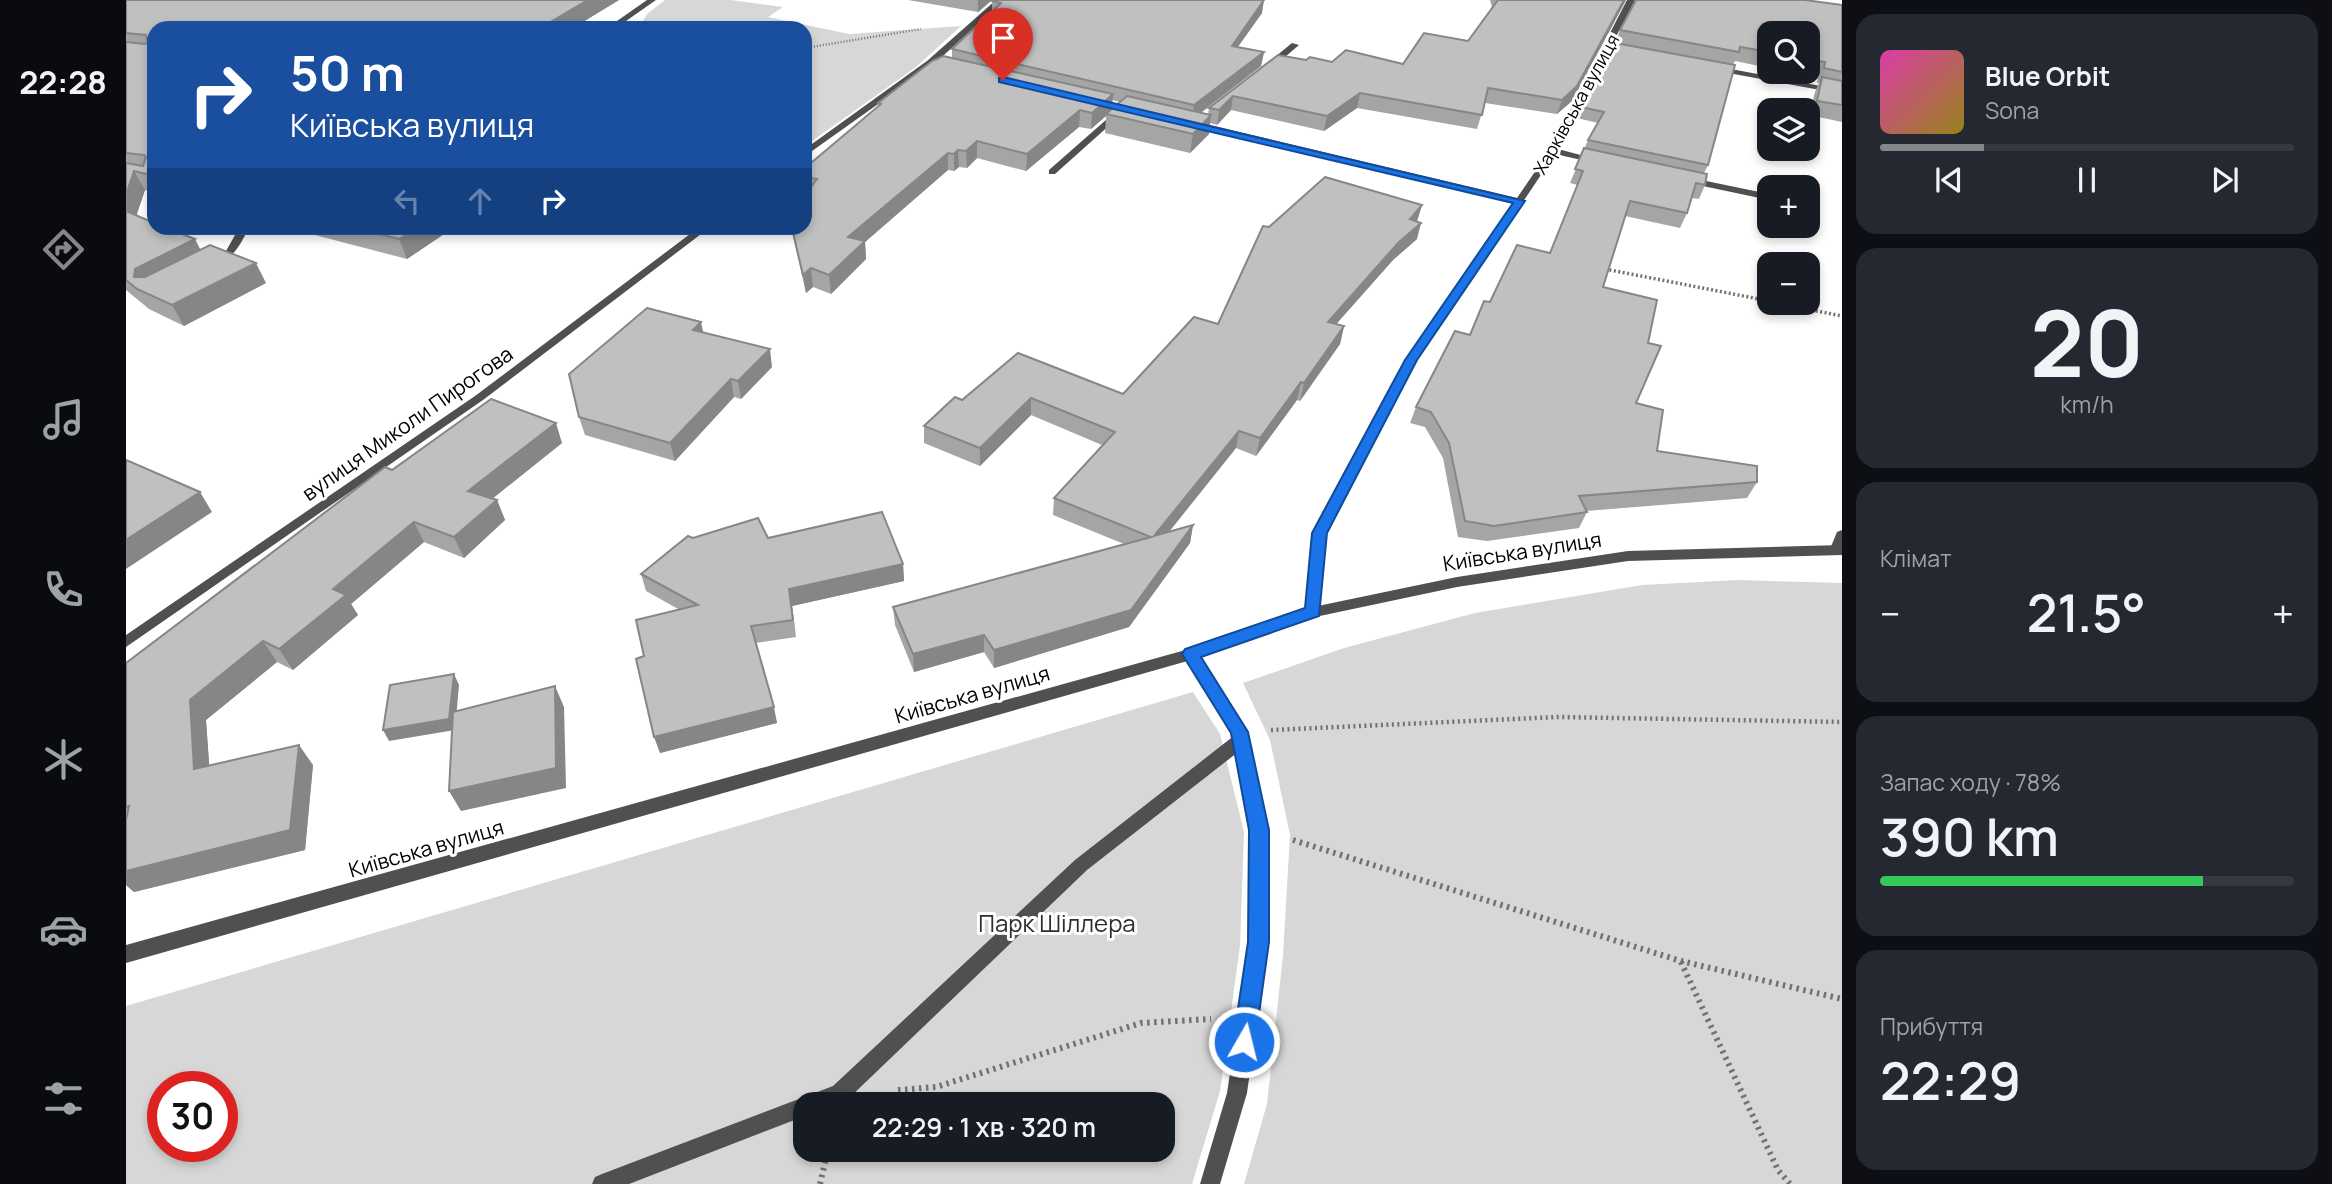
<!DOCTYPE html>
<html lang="uk">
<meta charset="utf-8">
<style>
body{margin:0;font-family:Manrope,sans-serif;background:#242831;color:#f1f3f6;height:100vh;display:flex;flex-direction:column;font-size:26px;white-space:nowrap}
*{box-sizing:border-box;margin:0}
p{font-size:23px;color:#9ea1a6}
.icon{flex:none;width:38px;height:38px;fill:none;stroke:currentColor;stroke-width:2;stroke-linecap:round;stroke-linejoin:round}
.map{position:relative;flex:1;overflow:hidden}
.side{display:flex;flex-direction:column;gap:14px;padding:14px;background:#0d0f14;width:490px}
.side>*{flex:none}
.top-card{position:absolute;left:21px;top:21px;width:665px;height:214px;border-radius:21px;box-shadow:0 4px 10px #0003;background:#1a4fa0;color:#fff;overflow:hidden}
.controls{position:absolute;left:1631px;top:21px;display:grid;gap:14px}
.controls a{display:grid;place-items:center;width:63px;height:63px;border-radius:14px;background:#171b24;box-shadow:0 4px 10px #0003;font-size:35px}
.speed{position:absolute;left:21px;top:1071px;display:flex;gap:14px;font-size:35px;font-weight:700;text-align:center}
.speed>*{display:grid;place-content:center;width:91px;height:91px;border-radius:50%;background:#171b24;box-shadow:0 4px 10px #0003;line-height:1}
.speed .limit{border:10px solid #d22;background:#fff;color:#111}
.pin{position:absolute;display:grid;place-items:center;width:60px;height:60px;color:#fff;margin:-72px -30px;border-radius:50% 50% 50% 0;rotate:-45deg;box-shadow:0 0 7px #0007}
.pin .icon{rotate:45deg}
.me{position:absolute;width:77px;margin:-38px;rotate:8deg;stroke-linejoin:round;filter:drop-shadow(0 0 5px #0008)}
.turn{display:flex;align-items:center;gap:24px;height:147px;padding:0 28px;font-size:32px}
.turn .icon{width:91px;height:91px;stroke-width:2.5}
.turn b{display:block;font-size:49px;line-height:60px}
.lanes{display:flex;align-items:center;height:66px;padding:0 28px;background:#0003;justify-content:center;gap:35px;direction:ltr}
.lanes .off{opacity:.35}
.big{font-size:52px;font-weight:600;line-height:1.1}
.side .widget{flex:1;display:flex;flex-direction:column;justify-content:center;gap:10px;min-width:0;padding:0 24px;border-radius:21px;background:#242831}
.side .dial{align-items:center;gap:0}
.dial b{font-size:91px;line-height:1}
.song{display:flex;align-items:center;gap:21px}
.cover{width:84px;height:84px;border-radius:10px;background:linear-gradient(135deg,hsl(320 70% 55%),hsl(50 70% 35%))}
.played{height:7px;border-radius:4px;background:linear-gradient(90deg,#858687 25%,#363941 25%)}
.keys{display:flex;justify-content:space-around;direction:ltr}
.heat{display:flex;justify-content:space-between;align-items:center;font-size:38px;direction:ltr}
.charge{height:10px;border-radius:5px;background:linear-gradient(90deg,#34c759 78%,#363941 0)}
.trip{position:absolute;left:667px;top:1092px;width:382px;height:70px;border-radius:21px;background:#171b24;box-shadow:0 4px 10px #0003;font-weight:600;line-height:70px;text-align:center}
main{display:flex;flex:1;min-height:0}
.menu{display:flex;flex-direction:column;width:126px;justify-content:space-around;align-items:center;background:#090b0e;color:#9ea1a6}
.menu .icon{width:49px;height:49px}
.menu .on{color:#858687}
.menu b{font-size:32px;color:#f1f3f6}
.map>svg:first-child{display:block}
.green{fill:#d7d7d7;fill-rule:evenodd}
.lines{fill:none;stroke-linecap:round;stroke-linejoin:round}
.path-far3{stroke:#727272;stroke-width:2.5;stroke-dasharray:1 2;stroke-linecap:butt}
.path-far2{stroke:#727272;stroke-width:3.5;stroke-dasharray:2 2.5;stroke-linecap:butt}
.path-far1{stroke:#727272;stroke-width:4.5;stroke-dasharray:2 3.5;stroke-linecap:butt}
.path{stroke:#727272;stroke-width:6;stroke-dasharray:2.5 4.5;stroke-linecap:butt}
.service{fill:#505050;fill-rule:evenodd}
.minor{fill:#505050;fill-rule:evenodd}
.tertiary{fill:#505050;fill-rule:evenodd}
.wall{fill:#a5a5a5;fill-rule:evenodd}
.shaded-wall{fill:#868686}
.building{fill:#c0c0c0;stroke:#868686;stroke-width:2}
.route{fill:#1a73e8;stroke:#114b97;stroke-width:2}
.labels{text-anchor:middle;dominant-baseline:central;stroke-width:6;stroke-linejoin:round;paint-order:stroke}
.far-street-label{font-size:18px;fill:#000;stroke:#fff}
.street-label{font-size:21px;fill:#000;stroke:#fff}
.near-park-label{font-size:24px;fill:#2e2e2e;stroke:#fff}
</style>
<main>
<nav class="menu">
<b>22:28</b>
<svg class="icon on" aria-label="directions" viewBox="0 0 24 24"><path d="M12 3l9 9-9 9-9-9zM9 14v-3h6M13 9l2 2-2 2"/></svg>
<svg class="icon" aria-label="music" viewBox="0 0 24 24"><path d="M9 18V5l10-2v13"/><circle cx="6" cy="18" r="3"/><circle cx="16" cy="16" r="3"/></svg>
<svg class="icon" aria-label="phone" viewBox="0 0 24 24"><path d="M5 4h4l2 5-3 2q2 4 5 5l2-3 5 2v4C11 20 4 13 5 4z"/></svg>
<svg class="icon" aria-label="climate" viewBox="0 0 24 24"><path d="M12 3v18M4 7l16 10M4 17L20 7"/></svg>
<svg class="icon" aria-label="car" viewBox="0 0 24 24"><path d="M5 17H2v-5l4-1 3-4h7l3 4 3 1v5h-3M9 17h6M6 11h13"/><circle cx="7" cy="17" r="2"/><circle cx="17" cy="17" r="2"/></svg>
<svg class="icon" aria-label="filters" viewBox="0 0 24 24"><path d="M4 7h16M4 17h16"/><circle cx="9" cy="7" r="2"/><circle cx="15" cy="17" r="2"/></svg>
</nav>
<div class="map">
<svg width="1716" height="1184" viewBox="0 0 1716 1184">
<rect width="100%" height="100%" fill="#fff"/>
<g class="green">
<path d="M539 0H604L657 7 642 17 723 34 835 26 790 67 679 146V28H513L521 14Z"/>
<path d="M1613 580 1716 583V1184H1118L1141 1104 1157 955 1164 835 1144 740 1117 683 1218 648 1349 613 1516 585Z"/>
<path d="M1067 692 1094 734 1118 832 1114 946 1094 1091 1066 1184H0V1006ZM37 1087H96V1146H37ZM679 1104H1036V1150H679Z"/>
</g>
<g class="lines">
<path class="path-far3" d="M679 48 795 29"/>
<g class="path-far2">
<path d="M1479 269 1643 301"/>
<path d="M1650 303 1716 316"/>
</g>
<path class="path-far1" d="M1145 730 1433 717 1716 722"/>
<g class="path">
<path d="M1167 840 1555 961 1716 999"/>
<path d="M1555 962 1652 1170 1664 1184"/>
<path d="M772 1090 810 1087 1015 1023 1085 1019"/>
<path d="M694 1184 702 1150"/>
</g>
<g class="service">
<path d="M989 112 996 114 929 174H923V170Z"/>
<path d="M113 228H123C114 244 107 263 85 262V258L100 251Z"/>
<path d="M1115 734 1121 735 1123 740 1121 745 961 870 721 1100 711 1104H679V1116L503 1184H466L469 1177 476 1174 707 1086 949 860 1109 735Z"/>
</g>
<g class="minor">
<path d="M521 0H530L490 28H481Z"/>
<path d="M870 0H878L807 65 679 156V149L801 61Z"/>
<path d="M1501 0H1509L1432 149 1477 161 1473 164 1429 154 1291 360 1201 533 1194 612 1192 616H1182L1180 612 1187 533 1279 360 1387 202 1063 124 1067 121 1391 198 1423 151Z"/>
<path d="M1166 43 1173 45 1145 69H1139V65Z"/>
<path d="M1589 66 1716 90V94L1586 70 1585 68Z"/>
<path d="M1561 177 1643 194V200L1558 182 1556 180Z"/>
<path d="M572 228H583L357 400 0 647V635L349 396Z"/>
<path d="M1716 530V552H1706L1704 549 1711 532Z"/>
<path d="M1065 648 1070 650 1121 732 1141 830 1142 942 1121 1093 1094 1184H1074L1101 1093 1124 942 1125 830 1105 733 1058 654 1060 650Z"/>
</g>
<path class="tertiary" d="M1716 545V555L1502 561 1331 587 1189 617 1065 660 0 963V945L1063 649 1187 607 1331 577 1502 551Z"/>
</g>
<g class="wall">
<path d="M0 0H493L447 28H28V193L19 190 10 215 140 283 58 326 23 309 0 290Z"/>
<path d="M782 0H866L852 12Z"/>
<path d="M1364 0H1500L1446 101 1431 114 1359 103 1351 129 1231 108 1198 131 1105 110 1091 125 1084 123 1083 134 1064 153 979 133 980 116 965 129 953 127 900 171 851 158 841 168 833 167 828 171 822 170 739 242 740 259 705 294 687 287 680 293 665 228H679L680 194H679V168L752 106V103L826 58V49L866 11V1L1136 13 1112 47 1138 52 1135 66 1075 113 1082 115 1083 108 1180 60 1206 62 1277 64 1342 41 1366 7ZM986 100 994 102 986 109Z"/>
<path d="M1716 5V122L1683 115 1689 92 1693 83H1691L1692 77 1666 72H1682V33H1643V68L1609 61 1607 65 1582 165 1578 173 1579 185 1573 199 1565 198 1561 213 1554 228 1499 216 1477 287 1510 403 1531 451 1631 482 1621 498 1460 511 1461 512 1453 528 1361 541 1332 537 1317 458 1299 427 1284 423 1290 407 1344 335 1364 302 1424 253 1452 185 1444 183 1462 140 1472 123 1451 118 1455 107 1489 43 1494 30Z"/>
<path d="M1296 205 1291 221V239L1267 260 1210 324 1218 326 1214 344 1174 401 1171 400 1130 456 1110 448 1043 532 1067 525 1064 543 1003 627 868 668 858 652 788 672 769 625 767 607 998 544 927 515 928 498 976 445 905 415 854 466 798 443V426L836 400 997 394 1092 324 1143 227Z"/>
<path d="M162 228H327L281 259Z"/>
<path d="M577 332 646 367 615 399 608 397 549 461 459 435 453 417Z"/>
<path d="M436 443 367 498 371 500 379 520 338 558 298 542 225 604 232 615 167 670 151 662 80 720 83 765H187L179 850 8 892 0 885V663L266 470Z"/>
<path d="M567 538H642L777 564 778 581 666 606 670 637 629 643 651 723 534 753 518 656 554 610 520 591 515 574Z"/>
</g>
<g class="shaded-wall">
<path d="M462 0H493L447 28H414Z"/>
<path d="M852 0H866L852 12Z"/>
<path d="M1138 0 1136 13 1103 59 1106 46Z"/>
<path d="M1498 0H1500L1446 101 1431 114 1436 100Z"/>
<path d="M1138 52 1135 66 1066 119 1068 105Z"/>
<path d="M1234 93 1231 108 1198 131 1201 116Z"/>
<path d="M987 94 986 111 980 114V116L965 129 966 113Z"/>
<path d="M1107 96 1105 110 1091 125 1093 110Z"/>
<path d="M954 110 953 127 900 171 901 154Z"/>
<path d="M1085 115 1083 134 1064 153 1067 134Z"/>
<path d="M851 141V158L841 168 840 151Z"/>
<path d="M832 150 833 167 828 171V154Z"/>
<path d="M822 153V170L739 242 740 259 705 294 703 275 722 237Z"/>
<path d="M8 171 19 190 6 229 0 218V195Z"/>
<path d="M1296 205 1291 221 1284 219Z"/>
<path d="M1295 223 1291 239 1267 260 1197 339 1202 322 1272 243Z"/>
<path d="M291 228H327L281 259 273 239Z"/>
<path d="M69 239 79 259 21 289 8 277 9 269Z"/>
<path d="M130 263 140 283 58 326 46 305Z"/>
<path d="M685 268 687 287 680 293 677 275Z"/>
<path d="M575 322 579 340 567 330Z"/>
<path d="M1218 326 1214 344 1174 401 1178 383Z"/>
<path d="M644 349 646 367 615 399 612 381Z"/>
<path d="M605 379 608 397 549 461 544 443Z"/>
<path d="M1175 382 1171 400 1130 456 1134 438Z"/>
<path d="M905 398V415L854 466V448Z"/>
<path d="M430 423 436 443 351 511 342 491Z"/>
<path d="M1113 431 1110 448 1025 554 1028 536Z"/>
<path d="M74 492 86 512 0 569V540Z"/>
<path d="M371 500 379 520 338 558 328 537Z"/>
<path d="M288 522 298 542 225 604 232 615 167 670 153 649 207 589Z"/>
<path d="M1067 525 1064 543 1003 627 868 668V650Z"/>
<path d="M777 564 778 581 666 606 670 637 663 589Z"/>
<path d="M858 635V652L788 672 787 654Z"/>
<path d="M137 641 151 662 80 720 85 789 68 769 64 700Z"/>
<path d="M328 674 333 685 329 730 263 741 257 730Z"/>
<path d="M429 686 438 707 440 788 335 811 323 791Z"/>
<path d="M648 707 651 723 534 753 528 737Z"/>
<path d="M173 745 187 765 179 850 8 892 0 885V871Z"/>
</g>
<g class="building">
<path d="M0 0H462L414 28H28V176L8 171 0 195V163L17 166 20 157 18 155 0 153V42L19 44 22 42 20 35 0 33Z"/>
<path d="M868 0H1138L1106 46 1138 52 1068 105 826 49 875 3 866 1Z"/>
<path d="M1372 0H1498L1451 86 1436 100 1362 88 1356 115 1234 93 1201 116 1107 96 1093 110 1083 108 1152 55 1180 60 1184 57 1206 62 1220 50 1277 64 1298 33 1342 41Z"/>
<path d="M1510 0H1679L1716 5V72L1698 68 1699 62 1682 59V33H1643V52L1614 47 1613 52 1494 30Z"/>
<path d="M1489 43 1609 65 1582 165 1462 140 1478 112 1455 107Z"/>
<path d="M817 56 987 94 966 113 954 110 901 154 851 141 840 151 832 150 828 154 822 153 722 237 739 241 703 275 685 268 677 275 666 228H679V195L691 179 679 177V168L755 104 752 103 806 61Z"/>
<path d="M1696 77 1716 81V105L1691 101Z"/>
<path d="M1001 96 1085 115 1067 134 980 114Z"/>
<path d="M1458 148 1581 174 1579 185 1570 183 1561 213 1504 201 1477 287 1531 300 1522 343 1535 346 1510 403 1537 410 1531 451 1631 466V482L1453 496 1461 512 1368 526 1339 521 1323 443 1305 412 1290 407 1329 331 1344 335 1358 301 1364 302 1391 245 1424 253 1457 171 1449 169Z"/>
<path d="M1199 177 1296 205 1284 219 1295 223 1272 243 1202 322 1218 326 1178 383 1175 382 1134 438 1113 431 1028 536 1067 525 1005 610 868 650 858 635 787 654 767 607 1025 537 928 498 989 432 905 398 854 448 798 426 829 397 836 400 892 353 997 394 1068 317 1092 324 1137 226 1143 227Z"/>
<path d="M0 211 28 223V228H40L69 239 9 269 8 277H19L84 245 130 263 46 305 11 289 0 280Z"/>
<path d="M229 228H291L273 239Z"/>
<path d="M521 308 575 322 567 330 644 349 612 381 605 379 544 443 453 417 443 374Z"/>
<path d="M365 399 430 423 342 491 371 500 328 537 288 522 207 589 220 595 153 649 137 641 64 700 68 769 173 745 164 830 0 871V820L3 806 0 807V663L259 467 266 470Z"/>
<path d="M0 460 74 492 0 540Z"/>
<path d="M756 512 777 564 663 589 667 620 625 626 648 707 528 737 510 659 518 656 510 620 572 605 515 574 562 536 567 538 632 518 642 538Z"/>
<path d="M328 674 323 719 257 730 264 685Z"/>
<path d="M429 686 430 768 323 791 327 712Z"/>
</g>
<path class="route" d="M877 77 1399 201 1291 360 1201 533 1193 616 1075 657 1122 732 1143 830V942L1129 1042 1126 1050 1118 1053 1110 1050 1107 1042 1122 942 1123 830 1105 733 1056 654 1059 649 1179 608 1186 533 1279 360 1387 203 873 82V78Z"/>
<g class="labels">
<g class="far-street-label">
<text transform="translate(1450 104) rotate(-61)">Харківська вулиця</text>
</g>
<g class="street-label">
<text transform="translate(281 423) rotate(-35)">вулиця Миколи Пирогова</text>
<text transform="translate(1396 551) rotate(-9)">Київська вулиця</text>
<text transform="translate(846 694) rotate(-16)">Київська вулиця</text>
<text transform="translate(300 848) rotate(-16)">Київська вулиця</text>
</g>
<g class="near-park-label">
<text x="931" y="922">Парк Шіллера</text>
</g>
</g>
</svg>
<div class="controls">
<a><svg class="icon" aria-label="search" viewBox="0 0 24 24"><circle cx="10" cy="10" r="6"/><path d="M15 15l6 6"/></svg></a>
<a><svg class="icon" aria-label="layers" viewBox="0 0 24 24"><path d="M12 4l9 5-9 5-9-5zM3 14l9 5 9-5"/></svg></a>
<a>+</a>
<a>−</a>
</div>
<div class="speed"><div class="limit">30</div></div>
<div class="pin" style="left:877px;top:80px;background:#d93025"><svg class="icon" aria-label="arrive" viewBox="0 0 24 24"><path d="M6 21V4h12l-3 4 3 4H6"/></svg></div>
<svg class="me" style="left:1118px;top:1042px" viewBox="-20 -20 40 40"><circle r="17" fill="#1a73e8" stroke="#fff" stroke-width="3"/><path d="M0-11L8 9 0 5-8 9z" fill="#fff"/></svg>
<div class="trip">22:29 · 1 хв · 320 m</div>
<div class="top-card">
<div class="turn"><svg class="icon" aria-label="right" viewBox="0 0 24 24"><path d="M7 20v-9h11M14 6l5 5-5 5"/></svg><div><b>50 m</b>Київська вулиця</div></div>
<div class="lanes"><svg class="icon off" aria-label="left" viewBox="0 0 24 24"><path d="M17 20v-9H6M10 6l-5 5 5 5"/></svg><svg class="icon off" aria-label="ahead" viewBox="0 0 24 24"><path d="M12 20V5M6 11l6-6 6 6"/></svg><svg class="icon" aria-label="right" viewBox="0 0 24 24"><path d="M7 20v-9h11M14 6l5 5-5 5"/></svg></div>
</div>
</div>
<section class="side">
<div class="widget">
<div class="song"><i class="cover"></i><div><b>Blue Orbit</b><p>Sona</p></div></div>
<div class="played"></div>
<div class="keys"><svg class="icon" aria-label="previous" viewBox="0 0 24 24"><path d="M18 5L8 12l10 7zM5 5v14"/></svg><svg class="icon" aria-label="pause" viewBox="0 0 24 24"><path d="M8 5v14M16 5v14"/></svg><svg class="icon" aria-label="next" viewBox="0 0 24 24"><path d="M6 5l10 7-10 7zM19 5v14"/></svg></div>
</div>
<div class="widget dial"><b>20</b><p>km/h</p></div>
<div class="widget"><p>Клімат</p>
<div class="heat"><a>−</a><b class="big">21.5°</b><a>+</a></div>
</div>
<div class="widget"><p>Запас ходу · 78%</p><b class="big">390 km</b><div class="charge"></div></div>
<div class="widget"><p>Прибуття</p><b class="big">22:29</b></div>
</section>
</main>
